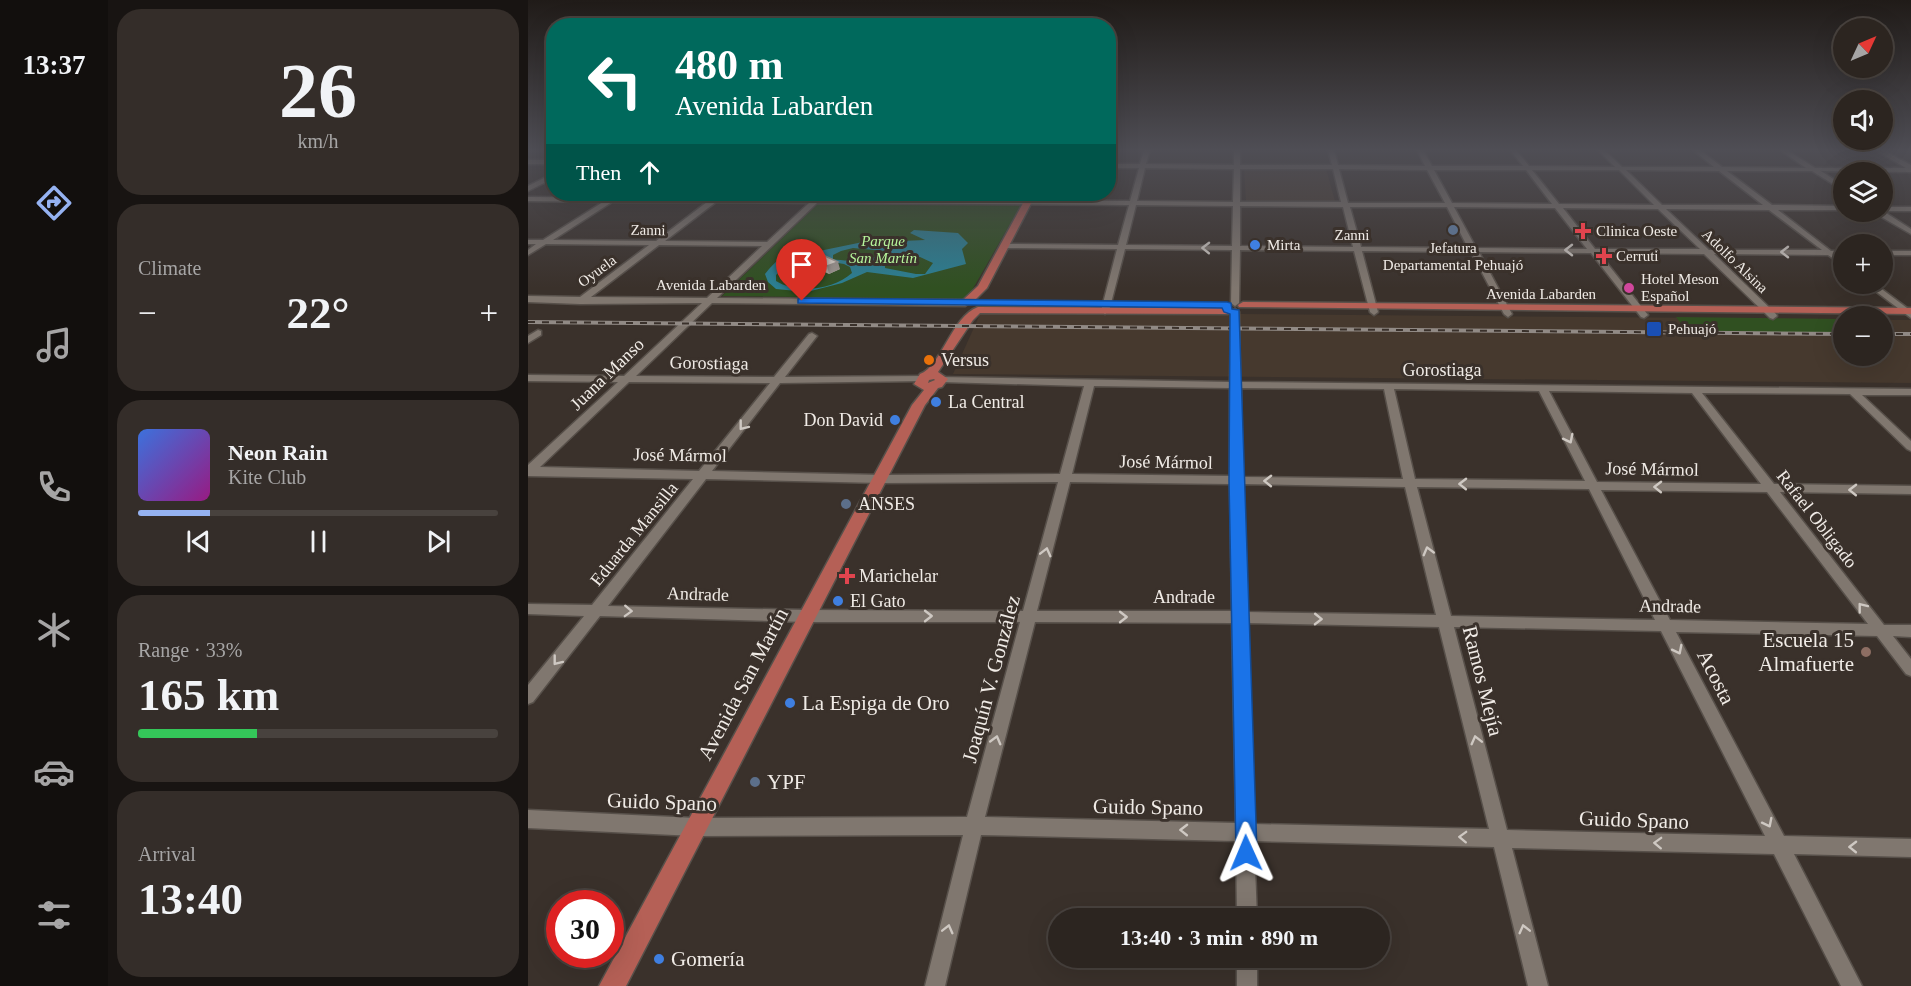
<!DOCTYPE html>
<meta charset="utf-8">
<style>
body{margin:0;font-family:"Times New Roman",serif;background:#342d29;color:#f1f3f6;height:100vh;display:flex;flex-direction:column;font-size:22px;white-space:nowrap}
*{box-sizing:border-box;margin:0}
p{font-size:20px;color:#a6a5a5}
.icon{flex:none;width:33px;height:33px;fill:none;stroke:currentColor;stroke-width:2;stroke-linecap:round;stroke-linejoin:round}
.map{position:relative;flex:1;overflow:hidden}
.details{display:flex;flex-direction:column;gap:9px;padding:9px;background:#181412;width:420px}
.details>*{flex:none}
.hud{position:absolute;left:18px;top:18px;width:570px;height:183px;border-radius:24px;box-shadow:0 6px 24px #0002,0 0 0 2px #48423e;background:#00695c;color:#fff;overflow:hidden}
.needle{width:39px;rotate:46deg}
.tools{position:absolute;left:1305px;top:18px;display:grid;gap:12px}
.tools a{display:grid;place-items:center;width:60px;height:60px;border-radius:50%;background:#2c2520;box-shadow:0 6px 24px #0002,0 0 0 2px #48423e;font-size:30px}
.speed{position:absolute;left:18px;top:890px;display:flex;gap:12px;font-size:30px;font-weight:700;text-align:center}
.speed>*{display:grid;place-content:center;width:78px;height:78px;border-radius:50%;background:#2c2520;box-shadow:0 6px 24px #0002,0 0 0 2px #48423e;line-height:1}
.speed .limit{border:9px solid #d22;background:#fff;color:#111}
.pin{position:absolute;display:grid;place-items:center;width:51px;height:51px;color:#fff;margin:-62px -26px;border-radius:50% 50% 50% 0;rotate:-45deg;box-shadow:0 0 6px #0007}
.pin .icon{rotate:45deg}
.me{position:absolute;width:66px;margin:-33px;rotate:359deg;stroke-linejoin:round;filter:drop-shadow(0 0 4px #0008)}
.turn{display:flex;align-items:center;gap:21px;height:126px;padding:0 30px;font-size:27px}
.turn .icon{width:78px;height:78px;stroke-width:2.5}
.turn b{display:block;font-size:42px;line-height:51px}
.then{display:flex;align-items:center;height:57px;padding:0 30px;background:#0003;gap:12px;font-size:22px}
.big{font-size:45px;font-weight:700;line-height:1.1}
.details .card{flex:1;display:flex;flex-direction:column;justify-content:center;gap:9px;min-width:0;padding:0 21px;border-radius:24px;background:#342d29}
.details .dial{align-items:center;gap:0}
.dial b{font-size:78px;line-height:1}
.song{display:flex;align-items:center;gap:18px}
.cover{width:72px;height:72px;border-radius:9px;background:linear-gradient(135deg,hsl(220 70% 55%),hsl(310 70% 35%))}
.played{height:6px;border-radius:3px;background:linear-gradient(90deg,#95b2f1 20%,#48423e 20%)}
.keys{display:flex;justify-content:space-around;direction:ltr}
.heat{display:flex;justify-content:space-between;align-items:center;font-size:33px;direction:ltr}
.charge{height:9px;border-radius:4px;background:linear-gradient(90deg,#34c759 33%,#48423e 0)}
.trip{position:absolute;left:520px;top:908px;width:342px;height:60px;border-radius:30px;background:#2c2520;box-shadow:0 6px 24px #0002,0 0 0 2px #48423e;font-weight:700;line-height:60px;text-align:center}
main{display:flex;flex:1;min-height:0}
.tab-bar{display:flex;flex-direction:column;width:108px;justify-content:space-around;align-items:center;background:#120f0d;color:#a6a5a5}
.tab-bar .icon{width:42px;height:42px}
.tab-bar .on{color:#95b2f1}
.tab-bar b{font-size:27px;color:#f1f3f6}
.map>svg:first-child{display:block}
.built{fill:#46392e}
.green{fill:#305021}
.water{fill:#2b7f92;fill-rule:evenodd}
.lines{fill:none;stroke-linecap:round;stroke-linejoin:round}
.minor-casing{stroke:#57504a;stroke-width:3}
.major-casing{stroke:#57504a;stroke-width:3}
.minor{fill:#80776f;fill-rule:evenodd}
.major{fill:#b56056;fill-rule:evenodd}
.rail-casing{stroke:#918a85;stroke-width:4}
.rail{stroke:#3a312b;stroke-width:2;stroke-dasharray:7;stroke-linecap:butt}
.wall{fill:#c2b9b1}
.shaded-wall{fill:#9e9690}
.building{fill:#e1d7ce;stroke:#9e9690;stroke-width:1.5}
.oneway{stroke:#cec8c2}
.route{fill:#1a73e8;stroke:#114b97;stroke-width:1.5}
.service-dot{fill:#5c6f8a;stroke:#3a312b;stroke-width:2}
.health-dot{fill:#e0444e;stroke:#3a312b;stroke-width:2}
.shop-dot{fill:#3f7fe0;stroke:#3a312b;stroke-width:2}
.hotel-dot{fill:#d1479c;stroke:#3a312b;stroke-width:2}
.transit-dot{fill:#1a4fb4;stroke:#3a312b;stroke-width:2}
.food-dot{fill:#e8710a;stroke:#3a312b;stroke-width:2}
.education-dot{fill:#8d6e63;stroke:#3a312b;stroke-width:2}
.labels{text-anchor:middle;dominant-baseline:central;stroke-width:6;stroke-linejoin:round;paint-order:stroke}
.far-street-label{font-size:15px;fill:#f0ebe6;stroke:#3a312b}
.far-poi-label{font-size:15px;fill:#f0ebe6;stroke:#3a312b;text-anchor:start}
.far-park-label{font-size:15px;font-style:italic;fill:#b6f59b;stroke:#3a312b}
.poi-label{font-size:18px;fill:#f0ebe6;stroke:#3a312b;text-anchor:start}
.street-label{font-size:18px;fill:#f0ebe6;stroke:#3a312b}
.near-poi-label{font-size:21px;fill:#f0ebe6;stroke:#3a312b;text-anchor:start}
.near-street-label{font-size:21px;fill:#f0ebe6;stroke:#3a312b}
</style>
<main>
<nav class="tab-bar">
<b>13:37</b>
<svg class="icon on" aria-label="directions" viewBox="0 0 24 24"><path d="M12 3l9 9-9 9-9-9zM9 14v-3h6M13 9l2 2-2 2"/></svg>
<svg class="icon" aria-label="music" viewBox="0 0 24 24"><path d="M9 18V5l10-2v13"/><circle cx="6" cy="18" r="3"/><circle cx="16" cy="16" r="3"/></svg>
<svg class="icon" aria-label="phone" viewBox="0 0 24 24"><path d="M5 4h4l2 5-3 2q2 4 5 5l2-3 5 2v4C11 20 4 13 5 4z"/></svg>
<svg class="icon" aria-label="climate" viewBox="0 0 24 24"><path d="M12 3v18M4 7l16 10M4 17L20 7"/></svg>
<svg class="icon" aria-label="car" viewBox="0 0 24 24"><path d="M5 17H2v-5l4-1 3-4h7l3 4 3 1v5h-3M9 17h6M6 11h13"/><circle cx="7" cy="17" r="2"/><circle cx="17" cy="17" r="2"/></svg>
<svg class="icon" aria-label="filters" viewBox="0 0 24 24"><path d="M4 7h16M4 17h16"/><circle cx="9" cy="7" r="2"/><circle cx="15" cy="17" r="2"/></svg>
</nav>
<section class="details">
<div class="card dial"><b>26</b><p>km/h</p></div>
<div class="card"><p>Climate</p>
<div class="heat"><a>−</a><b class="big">22°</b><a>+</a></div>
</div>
<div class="card">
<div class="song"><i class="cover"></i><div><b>Neon Rain</b><p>Kite Club</p></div></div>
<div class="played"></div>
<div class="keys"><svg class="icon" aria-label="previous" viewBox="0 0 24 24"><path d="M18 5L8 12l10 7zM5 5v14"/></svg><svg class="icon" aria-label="pause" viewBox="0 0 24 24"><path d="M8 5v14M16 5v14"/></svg><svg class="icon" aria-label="next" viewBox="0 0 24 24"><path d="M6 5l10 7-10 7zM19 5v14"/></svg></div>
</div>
<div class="card"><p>Range · 33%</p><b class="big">165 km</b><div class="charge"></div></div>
<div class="card"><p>Arrival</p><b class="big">13:40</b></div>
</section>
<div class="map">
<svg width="1383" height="986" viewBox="0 0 1383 986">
<rect width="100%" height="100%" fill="#3a312b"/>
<g class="built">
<path d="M716 169H798L807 201H718Z"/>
<path d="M453 312 1315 319 1316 356H1354L1355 320H1383V383L425 374Z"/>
</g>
<g class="green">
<path d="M293 201 494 203 439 299 194 296Z"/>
<path d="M1148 317 1315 319V333L1159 331Z"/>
</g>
<path class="water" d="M386 230 430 233 440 243 434 249 438 264 385 278 339 272 314 283 279 292 248 289 240 282 237 274C265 238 271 264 296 250L359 237 374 241 397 240 382 233ZM325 248 357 251C347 261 319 262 305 259V255L313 251ZM369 257H392L405 263 397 274H388L357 268V263ZM285 259 316 264 322 267 324 273C305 290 269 294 248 281V275C259 264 270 261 285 259Z"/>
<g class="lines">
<defs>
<g id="minor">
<path d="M616 150H622L618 164 706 165V150H712V165H804L800 150H806L810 165 897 166 889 150H895L904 166H995L982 150H988L1001 166 1087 167 1070 150H1076L1094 167H1186L1165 150H1172L1194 167 1278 168 1252 150H1259L1287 168H1378L1347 150H1354L1383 165V172L1293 171 1316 186V191L1284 171H1199L1244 205 1316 206V210H1250L1303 251H1316V255H1310L1316 260V266L1300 255 1186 254 1248 314 1249 316 1245 319 1242 318 1176 254 1071 253 1120 315 1116 318 1113 317 1063 253 951 252 984 314 980 317 976 314 943 252 834 251 850 312 846 315 842 312 826 251 712 250 711 303 707 306 703 303 704 250 597 249 581 311 577 314 573 311 589 249 477 248 473 246 477 244 590 245 601 205 289 203 189 298 437 300 441 303 437 306 184 303 108 376 246 377 281 334 284 333 289 336 257 377 399 376V380L395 381 252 383 184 471 353 475 532 474 556 386 414 382 409 379 410 377 702 382 703 312 707 309 711 312 712 382 1383 389V395H1334L1383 441V451L1379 449 1322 394 1174 393 1246 484 1383 486V494L1252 492 1356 625H1383V637L1365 636 1383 659V676L1378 674 1349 636 1148 632 1256 836 1383 839V857L1266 854 1334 986H1313L1246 854 984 848 1020 986H1000L966 847 726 841 729 918H709L708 841 453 835 417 986H397L435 835 167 836 0 828V810L167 818 439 817 492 622H278L72 616 5 702 0 704V685L56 616 0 614V604L64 605 165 479 0 476V465L90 382 0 381V375L96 376 174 303 52 304 0 302V296L52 297 121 245 18 244 0 255V250L8 244H0V240H15L75 202 0 201V197L285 199 289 197 292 199 602 201 611 168H580V164H612ZM617 168 706 169 705 202 609 201ZM712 169H805L813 202H712ZM811 169 899 170 917 203H820ZM906 170H998L1024 204 924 203ZM1004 170H1091L1126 205 1031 204ZM1098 170 1191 171 1235 205H1134ZM84 202H179L128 241 25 240ZM188 202 281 203 239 242 137 241ZM608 205 705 206 704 246 598 245ZM712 206 815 207 825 247 712 246ZM822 207H919L940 248 833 247ZM926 207 1027 208 1059 249 948 248ZM1035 208 1130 209 1172 249H1067ZM1138 209 1241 210 1294 250H1181ZM131 245 234 246 179 298 63 297ZM101 382 242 383 171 471 12 467ZM566 386 702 388V476L544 474ZM713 388 856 389 875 479 714 477ZM866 389 1011 391 1057 481 887 479ZM1021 391 1164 393 1233 484 1069 482ZM178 479 353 483 530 482 495 611 278 610 80 606ZM542 482 702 484 704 611H509ZM714 484 877 487 908 615 718 612ZM889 487 1061 489 1127 620 923 616ZM1073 490 1239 492 1340 624 1142 620ZM507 622 704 623 708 823 457 817ZM719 623 911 627 961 829 725 824ZM926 627 1133 631 1237 836 979 830Z"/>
<rect x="0" y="160" width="26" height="4"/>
<path d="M26 173V178L0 191V186Z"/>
<path d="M1354 207H1383V211H1355L1383 229V234L1348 214V212H1354Z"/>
<rect x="1354" y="251" width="29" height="4"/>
<path d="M1338 284H1347L1383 311V318Z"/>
<path d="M10 330 13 331V335L0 343V336Z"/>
<rect x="709" y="957" width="20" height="29"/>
</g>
<g id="major">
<path d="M500 194H508L459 288 443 304H435V300L450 286Z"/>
<path d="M715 302 1383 308V314L711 307 710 305Z"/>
<path d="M450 307 700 308 706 311 700 314 452 313 445 320 410 372 420 379 414 387 410 388 397 405 98 986H71L384 405 396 390 386 384 392 374C413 367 424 316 450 307ZM401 380 406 379 407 380 400 383Z"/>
</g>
</defs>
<use href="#minor" class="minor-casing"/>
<use href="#major" class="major-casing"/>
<use href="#minor" class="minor"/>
<use href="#major" class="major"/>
<defs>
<g id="rail">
<path d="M0 322 1316 334"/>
<path d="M1354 334H1383"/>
</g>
</defs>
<use href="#rail" class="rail-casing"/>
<use href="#rail" class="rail"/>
</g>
<path class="wall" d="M285 260 312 269 301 274 288 268Z"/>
<path class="shaded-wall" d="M310 262 312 269 301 274 299 266Z"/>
<path class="building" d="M297 256 310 262 299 266 285 260Z"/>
<defs><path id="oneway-chevron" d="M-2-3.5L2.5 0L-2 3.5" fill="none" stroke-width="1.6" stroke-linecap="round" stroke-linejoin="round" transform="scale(1.5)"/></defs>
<g class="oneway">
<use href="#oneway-chevron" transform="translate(678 248) rotate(-179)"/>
<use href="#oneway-chevron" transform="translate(1041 250) rotate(-180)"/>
<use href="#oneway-chevron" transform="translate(1257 252) rotate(-180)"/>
<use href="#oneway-chevron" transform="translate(215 426) rotate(128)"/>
<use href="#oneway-chevron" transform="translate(1041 439) rotate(63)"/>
<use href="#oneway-chevron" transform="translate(740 481) rotate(-179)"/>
<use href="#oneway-chevron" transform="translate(935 484) rotate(-179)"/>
<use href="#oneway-chevron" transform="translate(1130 487) rotate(-179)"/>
<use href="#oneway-chevron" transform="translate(1325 490) rotate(-179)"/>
<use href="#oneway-chevron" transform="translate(900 551) rotate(-105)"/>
<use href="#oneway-chevron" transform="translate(518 552) rotate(-76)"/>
<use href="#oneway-chevron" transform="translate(1334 607) rotate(-128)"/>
<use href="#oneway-chevron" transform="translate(100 611) rotate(2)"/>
<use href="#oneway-chevron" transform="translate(400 616)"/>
<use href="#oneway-chevron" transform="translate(595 617)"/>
<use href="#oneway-chevron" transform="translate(790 619) rotate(1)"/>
<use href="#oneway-chevron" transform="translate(1150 650) rotate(63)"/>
<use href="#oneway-chevron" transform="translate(29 661) rotate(128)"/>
<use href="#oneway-chevron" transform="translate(468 740) rotate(-75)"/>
<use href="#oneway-chevron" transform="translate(948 740) rotate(-104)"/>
<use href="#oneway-chevron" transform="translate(1240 823) rotate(63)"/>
<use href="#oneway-chevron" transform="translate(656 830) rotate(-179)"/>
<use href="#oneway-chevron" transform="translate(935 837) rotate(-178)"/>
<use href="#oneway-chevron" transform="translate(1130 843) rotate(-178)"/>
<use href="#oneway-chevron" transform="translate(1325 847) rotate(-179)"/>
<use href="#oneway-chevron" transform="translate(420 929) rotate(-76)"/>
<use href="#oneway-chevron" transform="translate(996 929) rotate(-104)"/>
</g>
<linearGradient id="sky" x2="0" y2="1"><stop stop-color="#201b18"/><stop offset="0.52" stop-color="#4f4e55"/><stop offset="1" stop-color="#4f4e55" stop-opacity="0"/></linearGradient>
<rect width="1383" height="288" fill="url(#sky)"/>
<path class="route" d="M274 298 699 302 703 303 704 309 711 310 729 853 726 860 718 863 711 860 708 853 701 481 702 314 696 312 694 308 270 303V299Z"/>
<g class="service-dot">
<circle cx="925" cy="230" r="6"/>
<circle cx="318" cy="504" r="6"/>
<circle cx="227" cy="782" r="6"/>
</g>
<g class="health-dot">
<path d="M1052 222h6v6h6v6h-6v6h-6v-6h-6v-6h6z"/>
<path d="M1073 247h6v6h6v6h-6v6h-6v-6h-6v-6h6z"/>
<path d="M316 567h6v6h6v6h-6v6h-6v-6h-6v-6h6z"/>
</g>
<g class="shop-dot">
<circle cx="727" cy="245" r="6"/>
<circle cx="408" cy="402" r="6"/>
<circle cx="367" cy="420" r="6"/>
<circle cx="310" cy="601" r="6"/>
<circle cx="262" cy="703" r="6"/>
<circle cx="131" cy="959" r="6"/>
</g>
<circle class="hotel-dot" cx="1101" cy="288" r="6"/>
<rect class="transit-dot" x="1118" y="321" width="16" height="16" rx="3"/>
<circle class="food-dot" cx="401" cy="360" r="6"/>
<circle class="education-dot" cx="1338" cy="652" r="6"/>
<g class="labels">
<g class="far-street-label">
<text transform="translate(120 230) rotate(1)">Zanni</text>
<text x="824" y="235">Zanni</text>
<text transform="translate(1207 261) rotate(44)">Adolfo Alsina</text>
<text transform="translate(69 271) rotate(-36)">Oyuela</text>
<text x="183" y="285">Avenida Labarden</text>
<text x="1013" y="294">Avenida Labarden</text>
</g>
<g class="far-poi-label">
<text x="1068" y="231">Clinica Oeste</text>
<text x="739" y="245">Mirta</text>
<text x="925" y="248" text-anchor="middle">Jefatura<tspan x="925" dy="17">Departamental Pehuajó</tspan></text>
<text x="1088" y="256">Cerruti</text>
<text x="1113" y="279">Hotel Meson<tspan x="1113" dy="17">Español</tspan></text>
<text x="1140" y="329">Pehuajó</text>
</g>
<g class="far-park-label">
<text x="355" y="241">Parque<tspan x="355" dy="17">San Martín</tspan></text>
</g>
<g class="poi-label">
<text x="413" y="360">Versus</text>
<text x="420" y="402">La Central</text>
<text x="355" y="420" text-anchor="end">Don David</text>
<text x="330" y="504">ANSES</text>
<text x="331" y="576">Marichelar</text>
<text x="322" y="601">El Gato</text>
</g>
<g class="street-label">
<text transform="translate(181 363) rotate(1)">Gorostiaga</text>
<text x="914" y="370">Gorostiaga</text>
<text transform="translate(79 374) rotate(-44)">Juana Manso</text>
<text transform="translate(152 455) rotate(1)">José Mármol</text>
<text transform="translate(638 462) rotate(1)">José Mármol</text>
<text transform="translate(1124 469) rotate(1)">José Mármol</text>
<text transform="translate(1289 519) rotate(52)">Rafael Obligado</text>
<text transform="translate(106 534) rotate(-51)">Eduarda Mansilla</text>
<text transform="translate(170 594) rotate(2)">Andrade</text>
<text x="656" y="597">Andrade</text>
<text transform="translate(1142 606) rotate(1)">Andrade</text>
</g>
<g class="near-poi-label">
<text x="1326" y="640" text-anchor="end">Escuela 15<tspan x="1326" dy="24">Almafuerte</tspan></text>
<text x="274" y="703">La Espiga de Oro</text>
<text x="239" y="782">YPF</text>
<text x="143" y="959">Gomería</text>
</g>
<g class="near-street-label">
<text transform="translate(1188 677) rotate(63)">Acosta</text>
<text transform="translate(463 679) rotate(-75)">Joaquín V. González</text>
<text transform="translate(955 681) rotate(76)">Ramos Mejía</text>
<text transform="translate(215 684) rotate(-62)">Avenida San Martín</text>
<text transform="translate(134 802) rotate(2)">Guido Spano</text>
<text transform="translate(620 807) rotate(1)">Guido Spano</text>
<text transform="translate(1106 820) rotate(2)">Guido Spano</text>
</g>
</g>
</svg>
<div class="tools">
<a><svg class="needle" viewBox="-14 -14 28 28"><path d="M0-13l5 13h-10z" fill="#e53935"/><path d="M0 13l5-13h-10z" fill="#a6a5a5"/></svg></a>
<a><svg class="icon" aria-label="sound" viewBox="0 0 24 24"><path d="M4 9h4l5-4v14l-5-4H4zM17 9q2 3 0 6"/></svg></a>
<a><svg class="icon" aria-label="layers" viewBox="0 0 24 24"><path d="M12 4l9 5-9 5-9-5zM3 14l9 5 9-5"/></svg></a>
<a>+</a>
<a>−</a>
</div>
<div class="speed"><div class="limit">30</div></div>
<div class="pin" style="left:274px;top:301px;background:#d93025"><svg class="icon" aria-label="arrive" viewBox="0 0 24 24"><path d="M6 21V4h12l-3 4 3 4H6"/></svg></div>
<svg class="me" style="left:718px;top:853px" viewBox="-20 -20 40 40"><path d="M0-17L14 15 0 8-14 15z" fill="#1a73e8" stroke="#fff" stroke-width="4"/></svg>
<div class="trip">13:40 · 3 min · 890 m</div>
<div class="hud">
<div class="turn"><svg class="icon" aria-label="left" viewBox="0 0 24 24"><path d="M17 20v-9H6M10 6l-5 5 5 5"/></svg><div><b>480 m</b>Avenida Labarden</div></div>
<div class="then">Then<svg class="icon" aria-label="ahead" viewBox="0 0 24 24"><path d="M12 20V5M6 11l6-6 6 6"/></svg></div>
</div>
</div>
</main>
